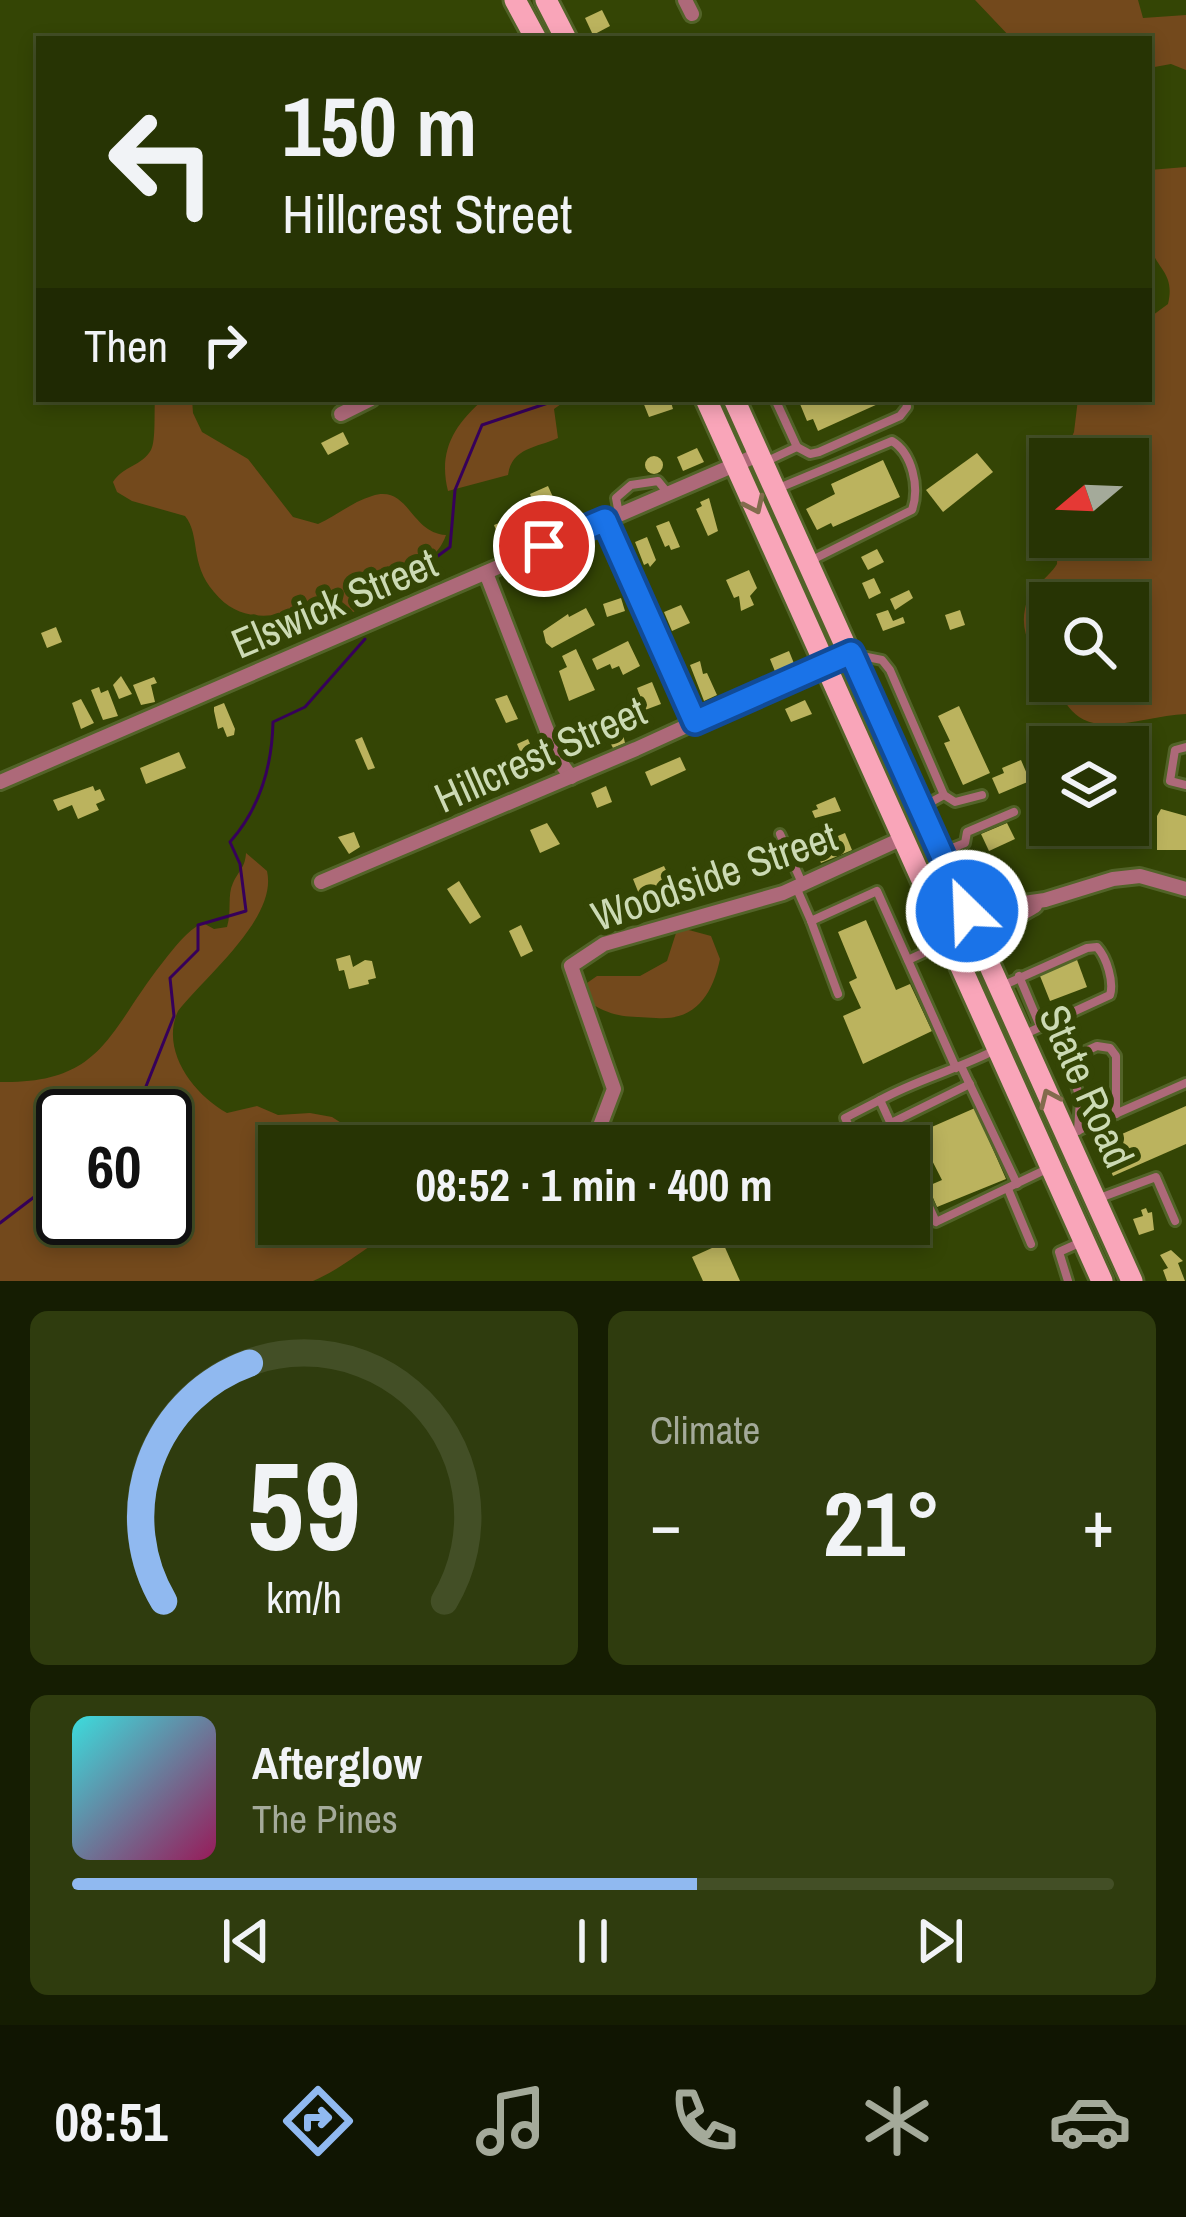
<!DOCTYPE html>
<meta charset="utf-8">
<style>
body{margin:0;font-family:"Archivo Narrow",sans-serif;background:#2f3c0e;color:#f1f3f6;height:100vh;display:flex;flex-direction:column;font-size:45px;white-space:nowrap}
*{box-sizing:border-box;margin:0}
p{font-size:39px;color:#a4aa9a}
.icon{flex:none;width:66px;height:66px;fill:none;stroke:currentColor;stroke-width:2;stroke-linecap:round;stroke-linejoin:round}
.map{position:relative;height:1281px;overflow:hidden}
.panel{display:flex;flex-direction:column;gap:30px;padding:30px;background:#151d02;flex:1}
.panel>*{flex:none}
.guide{position:absolute;left:36px;top:36px;width:1116px;height:366px;border-radius:0px;box-shadow:0 6px 18px #0003,0 0 0 3px #434f26;background:#273404;color:#f1f3f6;overflow:hidden}
.needle{width:78px;rotate:251deg}
.buttons{position:absolute;left:1029px;top:438px;display:grid;gap:24px}
.buttons a{display:grid;place-items:center;width:120px;height:120px;border-radius:0px;background:#273404;box-shadow:0 6px 18px #0003,0 0 0 3px #434f26;font-size:60px}
.speed{position:absolute;left:36px;top:1089px;display:flex;gap:24px;font-size:60px;font-weight:700;text-align:center}
.speed>*{display:grid;place-content:center;width:156px;height:156px;border-radius:50%;background:#273404;box-shadow:0 6px 18px #0003,0 0 0 3px #434f26;line-height:1}
.speed .limit{border:6px solid #111;border-radius:18px;background:#fff;color:#111}
.pin{position:absolute;display:grid;place-items:center;width:102px;height:102px;color:#fff;margin:-51px;border:6px solid #fff;border-radius:50%;box-shadow:0 3px 12px #0007}
.me{position:absolute;width:132px;margin:-66px;rotate:336deg;stroke-linejoin:round;filter:drop-shadow(0 0 9px #0008)}
.turn{display:flex;align-items:center;gap:42px;height:252px;padding:0 48px;font-size:54px}
.turn .icon{width:156px;height:156px;stroke-width:2.5}
.turn b{display:block;font-size:84px;line-height:102px}
.then{display:flex;align-items:center;height:114px;padding:0 48px;background:#0003;gap:24px;font-size:45px}
.big{font-size:90px;font-weight:800;line-height:1.1}
.panel .widget{flex:1;display:flex;flex-direction:column;justify-content:center;gap:18px;min-width:0;padding:0 42px;border-radius:18px;background:#2f3c0e}
.panel .dial{align-items:center;gap:0}
.dial svg{height:312px;overflow:visible;fill:none;stroke:#434f26;stroke-width:7;stroke-linecap:round;text-anchor:middle}
.dial text{fill:#f1f3f6;stroke:none}
.song{display:flex;align-items:center;gap:36px}
.cover{width:144px;height:144px;border-radius:18px;background:linear-gradient(135deg,hsl(180 70% 55%),hsl(330 70% 35%))}
.played{height:12px;border-radius:6px;background:linear-gradient(90deg,#90b9f0 60%,#434f26 60%)}
.keys{display:flex;justify-content:space-around;direction:ltr}
.heat{display:flex;justify-content:space-between;align-items:center;font-size:66px;direction:ltr}
.panel .tiles{flex:1;display:grid;gap:30px;grid-template-columns:1fr 1fr}
.widget:last-child{grid-column:span 2}
.trip{position:absolute;left:258px;top:1125px;width:672px;height:120px;border-radius:0px;background:#273404;box-shadow:0 6px 18px #0003,0 0 0 3px #434f26;font-weight:800;line-height:120px;text-align:center}
.dock{display:flex;height:192px;justify-content:space-around;align-items:center;background:#101502;color:#a4aa9a}
.dock .icon{width:84px;height:84px}
.dock .selected{color:#90b9f0}
.dock b{font-size:54px;color:#f1f3f6}
.map>svg:first-child{display:block}
.green{fill:#73491c;fill-rule:evenodd}
.lines{fill:none;stroke-linecap:round;stroke-linejoin:round}
.stream{stroke:#36005a;stroke-width:3}
.building{fill:#bbb35e}
.service-casing{stroke:#526328;stroke-width:14}
.minor-casing{stroke:#526328;stroke-width:20}
.primary-casing{stroke:#526328;stroke-width:27}
.service{stroke:#ad6979;stroke-width:8}
.minor{stroke:#ad6979;stroke-width:14}
.primary{stroke:#f9a5b9;stroke-width:21}
.oneway{stroke:#836b4d}
.route-casing{stroke:#114b97;stroke-width:30}
.route{stroke:#1a73e8;stroke-width:21}
.labels{text-anchor:middle;dominant-baseline:central;stroke-width:12;stroke-linejoin:round;paint-order:stroke}
.street-label{font-size:42px;fill:#ccdab4;stroke:#344505}
</style>
<div class="map">
<svg width="1186" height="1281" viewBox="0 0 1186 1281">
<rect width="100%" height="100%" fill="#344505"/>
<g class="green">
<path d="M975 0H1138L1143 18 1186 15V70L1171 64 1149 68V39H1012Z"/>
<path d="M1186 167V714C1158 715 1128 726 1101 724 1065 721 1063 691 1045 668 1032 651 1020 633 1025 609 1029 588 1047 580 1057 564 1059 531 1028 528 1050 491V537H1128V459H1062L1074 432 1078 399H1149V318L1168 304C1176 270 1153 269 1149 240 1146 218 1149 193 1149 170ZM1050 603H1128V681H1050Z"/>
<path d="M155 399H192L193 413 202 432 248 459 293 517 318 524C336 516 352 502 372 496 409 484 410 533 446 535 431 578 375 574 354 612 305 596 254 641 214 592 189 563 201 536 185 516L132 501 117 492 113 482C123 466 142 466 151 450 156 441 154 411 155 399Z"/>
<path d="M484 399H568L554 409 558 438C537 448 512 447 508 475L448 491C438 451 454 425 484 399Z"/>
<path d="M246 853 267 871C278 918 205 976 178 1011 160 1050 193 1094 227 1113L257 1106 278 1115 310 1113 332 1117 377 1146H279V1224H413C376 1236 349 1266 313 1281H0V1082C104 1084 108 1031 163 962 175 947 186 931 203 923L214 929 227 927C232 911 227 895 233 883 239 870 245 868 246 853ZM63 1116H165V1218H63Z"/>
<path d="M685 929 711 936 720 959C712 996 695 1021 656 1018 627 1016 617 1019 590 1003L587 983 597 976H640L667 961 676 933Z"/>
</g>
<g class="lines">
<g class="stream">
<path d="M370 606 450 547 455 490 482 425 560 399"/>
<path d="M130 1116 137 1109 174 1016 170 978 198 950V925L246 911 240 864 230 842C260 808 272 767 273 722L305 707 365 639"/>
<path d="M0 1223 63 1175"/>
</g>
</g>
<g class="building">
<path d="M602 10 610 26 593 35 585 18Z"/>
<path d="M650 399H670L673 409 649 417 643 402Z"/>
<path d="M798 399H889L818 431 813 419 807 421Z"/>
<path d="M343 432 349 444 328 455 321 443Z"/>
<path d="M697 448 704 462 683 471 677 457Z"/>
<path d="M977 453 993 472 943 512 926 490Z"/>
<circle cx="654" cy="465" r="9"/>
<path d="M883 460 900 497 833 527 831 523 817 530 806 509 835 494 831 484Z"/>
<path d="M548 486 557 506 538 514 530 494Z"/>
<path d="M709 498 718 531 708 536 696 509 702 506 700 502Z"/>
<path d="M518 508 526 527 499 538 494 525 512 518 510 512Z"/>
<path d="M669 521 680 547 671 550 669 545 665 547 656 526Z"/>
<path d="M647 537 656 560 650 567 648 563 644 565 635 542Z"/>
<path d="M877 549 884 562 868 570 861 557Z"/>
<path d="M749 570 757 588 750 596 754 605 741 611 739 596 734 598 726 580Z"/>
<path d="M874 578 881 593 869 599 862 583Z"/>
<path d="M909 590 913 598 895 610 890 599Z"/>
<path d="M621 598 625 611 607 617 603 604Z"/>
<path d="M681 605 690 623 672 631 664 612Z"/>
<path d="M586 608 595 625 552 648 546 643 543 631 568 614 569 617Z"/>
<path d="M888 610 893 621 903 617 905 623 883 631 876 614Z"/>
<path d="M960 610 965 625 950 630 945 615Z"/>
<path d="M56 627 62 642 47 648 41 633Z"/>
<path d="M628 641 640 666 623 675 619 666 612 669 610 664 597 670 592 659Z"/>
<path d="M576 649 595 690 569 701 559 671 567 667 562 656Z"/>
<path d="M789 651 795 666 776 674 770 659Z"/>
<path d="M700 661 703 674 707 673 717 695 704 701 690 665Z"/>
<path d="M121 676 132 694 119 699 113 685Z"/>
<path d="M154 677 157 683 151 685 155 702 141 705 133 685Z"/>
<path d="M652 682 661 704 645 710 637 688Z"/>
<path d="M99 687 101 693 108 690 118 716 103 720 91 690Z"/>
<path d="M507 695 518 719 506 723 495 699Z"/>
<path d="M81 699 94 723 81 729 72 703Z"/>
<path d="M805 700 812 714 791 722 785 709Z"/>
<path d="M224 703 235 729 234 735 227 737 223 727 218 729 214 711V707Z"/>
<path d="M959 706 990 773 963 785 944 743 950 741 938 716Z"/>
<path d="M625 720 628 728 622 730 625 743 613 748 603 729Z"/>
<path d="M1121 729V733L1139 730V734L1146 735V742H1142L1139 769H1143L1142 777H1138L1139 799H1135L1133 824H1136L1135 833 1128 835 1118 834 1119 830 1099 832V825H1128V747H1106L1107 738H1104L1105 730Z"/>
<path d="M362 737 375 768 368 770 355 740Z"/>
<path d="M528 739 536 758 525 763 517 744Z"/>
<path d="M179 752 186 768 146 784 140 768Z"/>
<path d="M680 757 686 770 651 786 645 772Z"/>
<path d="M547 759 551 768 525 779 521 771Z"/>
<path d="M1021 760 1030 781 999 794 992 778 1004 773 1002 768Z"/>
<path d="M485 771 490 792 475 798 467 777Z"/>
<path d="M93 786 95 791 100 789 105 800 96 804 99 810 78 819 72 805 58 811 53 800Z"/>
<path d="M606 786 612 802 597 808 591 793Z"/>
<path d="M457 787 465 806 451 811 446 799 439 801 437 795Z"/>
<path d="M1045 794 1050 804 1043 807 1045 813 1029 815 1026 803Z"/>
<path d="M835 797 841 811 815 818 812 811 818 809 816 805Z"/>
<path d="M1161 809 1186 816V850H1157V816Z"/>
<path d="M547 823 560 844 540 853 530 830Z"/>
<path d="M1007 823 1015 839 989 851 981 834Z"/>
<path d="M354 832 360 847 349 854 338 837Z"/>
<path d="M845 833 852 850 821 863 814 846Z"/>
<path d="M664 866 671 881 639 894 633 879Z"/>
<path d="M983 870H990L995 882 977 890 972 879Z"/>
<path d="M459 881 481 917 470 924 447 889Z"/>
<path d="M866 920 896 990 910 984 932 1031 863 1064 843 1016 861 1008 849 982 857 978 838 932Z"/>
<path d="M521 925 533 951 521 957 509 931Z"/>
<path d="M350 955 353 967 365 960 372 961 376 978 368 980 369 984 349 989 344 970 339 971 336 959Z"/>
<path d="M1076 957 1087 987 1050 1001 1038 971Z"/>
<path d="M1186 1106V1144L1113 1176 1099 1144Z"/>
<path d="M975 1108 1006 1179 937 1207 928 1186 942 1180 918 1133Z"/>
<path d="M909 1180 932 1231 916 1238 911 1227 876 1243 867 1224H909Z"/>
<path d="M1146 1208 1148 1213 1152 1212 1154 1230 1139 1235 1133 1219 1143 1216 1141 1210Z"/>
<path d="M723 1243 740 1281H703L692 1257Z"/>
<path d="M1171 1250 1183 1261 1178 1263 1185 1281H1167L1163 1270 1168 1268 1160 1255Z"/>
</g>
<g class="lines">
<defs>
<g id="service">
<path d="M775 399 797 447"/>
<path d="M765 462 797 447 810 454 819 452 900 416 907 407 906 399"/>
<path d="M779 488 892 441C912 453 920 487 912 510L810 561"/>
<path d="M619 514 616 498 631 485 658 481 667 492"/>
<path d="M857 655 882 660 890 670 944 795 922 807"/>
<path d="M1186 747 1175 750 1170 781 1186 785"/>
<path d="M944 795 955 802 982 795"/>
<path d="M780 834 802 883"/>
<path d="M942 852 965 843 967 832 1014 812"/>
<path d="M796 887 811 921 877 891 956 1068"/>
<path d="M811 921 838 994"/>
<path d="M908 960 945 943"/>
<path d="M1019 976 1040 1026"/>
<path d="M1004 985 1087 948 1097 947C1107 958 1114 982 1110 995L1023 1035"/>
<path d="M961 1066 1017 1184"/>
<path d="M891 1123 970 1084"/>
<path d="M1079 1130 1186 1083"/>
<path d="M1078 1131 1080 1099 1068 1059 1097 1046 1110 1048 1116 1056V1114"/>
<path d="M859 1146 845 1118 880 1100"/>
<path d="M901 1146 880 1100C918 1079 959 1069 997 1049"/>
<path d="M909 1163 936 1222 1049 1168"/>
<path d="M1008 1189 1031 1244"/>
<path d="M1097 1199 1156 1177 1175 1221"/>
<path d="M1068 1281 1059 1252 1079 1243"/>
</g>
<g id="minor">
<path d="M685 0 692 14"/>
<path d="M341 414 371 399"/>
<path d="M605 521 695 722"/>
<path d="M486 573 558 759 571 777"/>
<path d="M0 782 760 454"/>
<path d="M321 882 636 749 829 661"/>
<path d="M967 911 1045 900 1113 879 1140 876 1186 889"/>
<path d="M993 958C989 930 1014 918 1035 906"/>
<path d="M600 1126 614 1089 571 966 604 944 783 893 903 838"/>
</g>
<g id="primary">
<path d="M515 0 536 39"/>
<path d="M546 0 566 39"/>
<path d="M706 399 1102 1281"/>
<path d="M734 399 1132 1281"/>
</g>
</defs>
<use href="#service" class="service-casing"/>
<use href="#minor" class="minor-casing"/>
<use href="#primary" class="primary-casing"/>
<use href="#service" class="service"/>
<use href="#minor" class="minor"/>
<use href="#primary" class="primary"/>
</g>
<defs><path id="oneway-chevron" d="M-2-3.5L2.5 0L-2 3.5" fill="none" stroke-width="1.6" stroke-linecap="round" stroke-linejoin="round" transform="scale(3)"/></defs>
<g class="oneway">
<use href="#oneway-chevron" transform="translate(755 505) rotate(65)"/>
<use href="#oneway-chevron" transform="translate(1049 1098) rotate(-114)"/>
</g>
<g class="lines">
<defs>
<path id="route" d="M544 546 605 520 695 722 851 653 967 911"/>
</defs>
<use href="#route" class="route-casing"/>
<use href="#route" class="route"/>
</g>
<g class="labels">
<g class="street-label">
<text transform="translate(334 603) rotate(-23)">Elswick Street</text>
<text transform="translate(540 754) rotate(-24)">Hillcrest Street</text>
<text transform="translate(714 876) rotate(-19)">Woodside Street</text>
<text transform="translate(1087 1086) rotate(66)">State Road</text>
</g>
</g>
</svg>
<div class="buttons">
<a><svg class="needle" viewBox="-14 -14 28 28"><path d="M0-13l5 13h-10z" fill="#e53935"/><path d="M0 13l5-13h-10z" fill="#a4aa9a"/></svg></a>
<a><svg class="icon" aria-label="search" viewBox="0 0 24 24"><circle cx="10" cy="10" r="6"/><path d="M15 15l6 6"/></svg></a>
<a><svg class="icon" aria-label="layers" viewBox="0 0 24 24"><path d="M12 4l9 5-9 5-9-5zM3 14l9 5 9-5"/></svg></a>
</div>
<div class="speed"><div class="limit">60</div></div>
<div class="pin" style="left:544px;top:546px;background:#d93025"><svg class="icon" aria-label="arrive" viewBox="0 0 24 24"><path d="M6 21V4h12l-3 4 3 4H6"/></svg></div>
<svg class="me" style="left:967px;top:911px" viewBox="-20 -20 40 40"><circle r="17" fill="#1a73e8" stroke="#fff" stroke-width="3"/><path d="M0-11L8 9 0 5-8 9z" fill="#fff"/></svg>
<div class="trip">08:52 · 1 min · 400 m</div>
<div class="guide">
<div class="turn"><svg class="icon" aria-label="left" viewBox="0 0 24 24"><path d="M17 20v-9H6M10 6l-5 5 5 5"/></svg><div><b>150 m</b>Hillcrest Street</div></div>
<div class="then">Then<svg class="icon" aria-label="right" viewBox="0 0 24 24"><path d="M7 20v-9h11M14 6l5 5-5 5"/></svg></div>
</div>
</div>
<section class="panel">
<div class="tiles">
<div class="widget dial"><svg viewBox="0 0 100 80">
<path d="M14 69A42 42 0 1 1 86 69"/>
<path d="M14 69A42 42 0 0 1 36 8" stroke="#90b9f0"/>
<text x="50" y="56" font-size="32" font-weight="700">59</text>
<text x="50" y="72" font-size="11">km/h</text>
</svg></div>
<div class="widget"><p>Climate</p>
<div class="heat"><a>−</a><b class="big">21°</b><a>+</a></div>
</div>
<div class="widget">
<div class="song"><i class="cover"></i><div><b>Afterglow</b><p>The Pines</p></div></div>
<div class="played"></div>
<div class="keys"><svg class="icon" aria-label="previous" viewBox="0 0 24 24"><path d="M18 5L8 12l10 7zM5 5v14"/></svg><svg class="icon" aria-label="pause" viewBox="0 0 24 24"><path d="M8 5v14M16 5v14"/></svg><svg class="icon" aria-label="next" viewBox="0 0 24 24"><path d="M6 5l10 7-10 7zM19 5v14"/></svg></div>
</div>
</div>
</section>
<nav class="dock">
<b>08:51</b>
<svg class="icon selected" aria-label="directions" viewBox="0 0 24 24"><path d="M12 3l9 9-9 9-9-9zM9 14v-3h6M13 9l2 2-2 2"/></svg>
<svg class="icon" aria-label="music" viewBox="0 0 24 24"><path d="M9 18V5l10-2v13"/><circle cx="6" cy="18" r="3"/><circle cx="16" cy="16" r="3"/></svg>
<svg class="icon" aria-label="phone" viewBox="0 0 24 24"><path d="M5 4h4l2 5-3 2q2 4 5 5l2-3 5 2v4C11 20 4 13 5 4z"/></svg>
<svg class="icon" aria-label="climate" viewBox="0 0 24 24"><path d="M12 3v18M4 7l16 10M4 17L20 7"/></svg>
<svg class="icon" aria-label="car" viewBox="0 0 24 24"><path d="M5 17H2v-5l4-1 3-4h7l3 4 3 1v5h-3M9 17h6M6 11h13"/><circle cx="7" cy="17" r="2"/><circle cx="17" cy="17" r="2"/></svg>
</nav>
